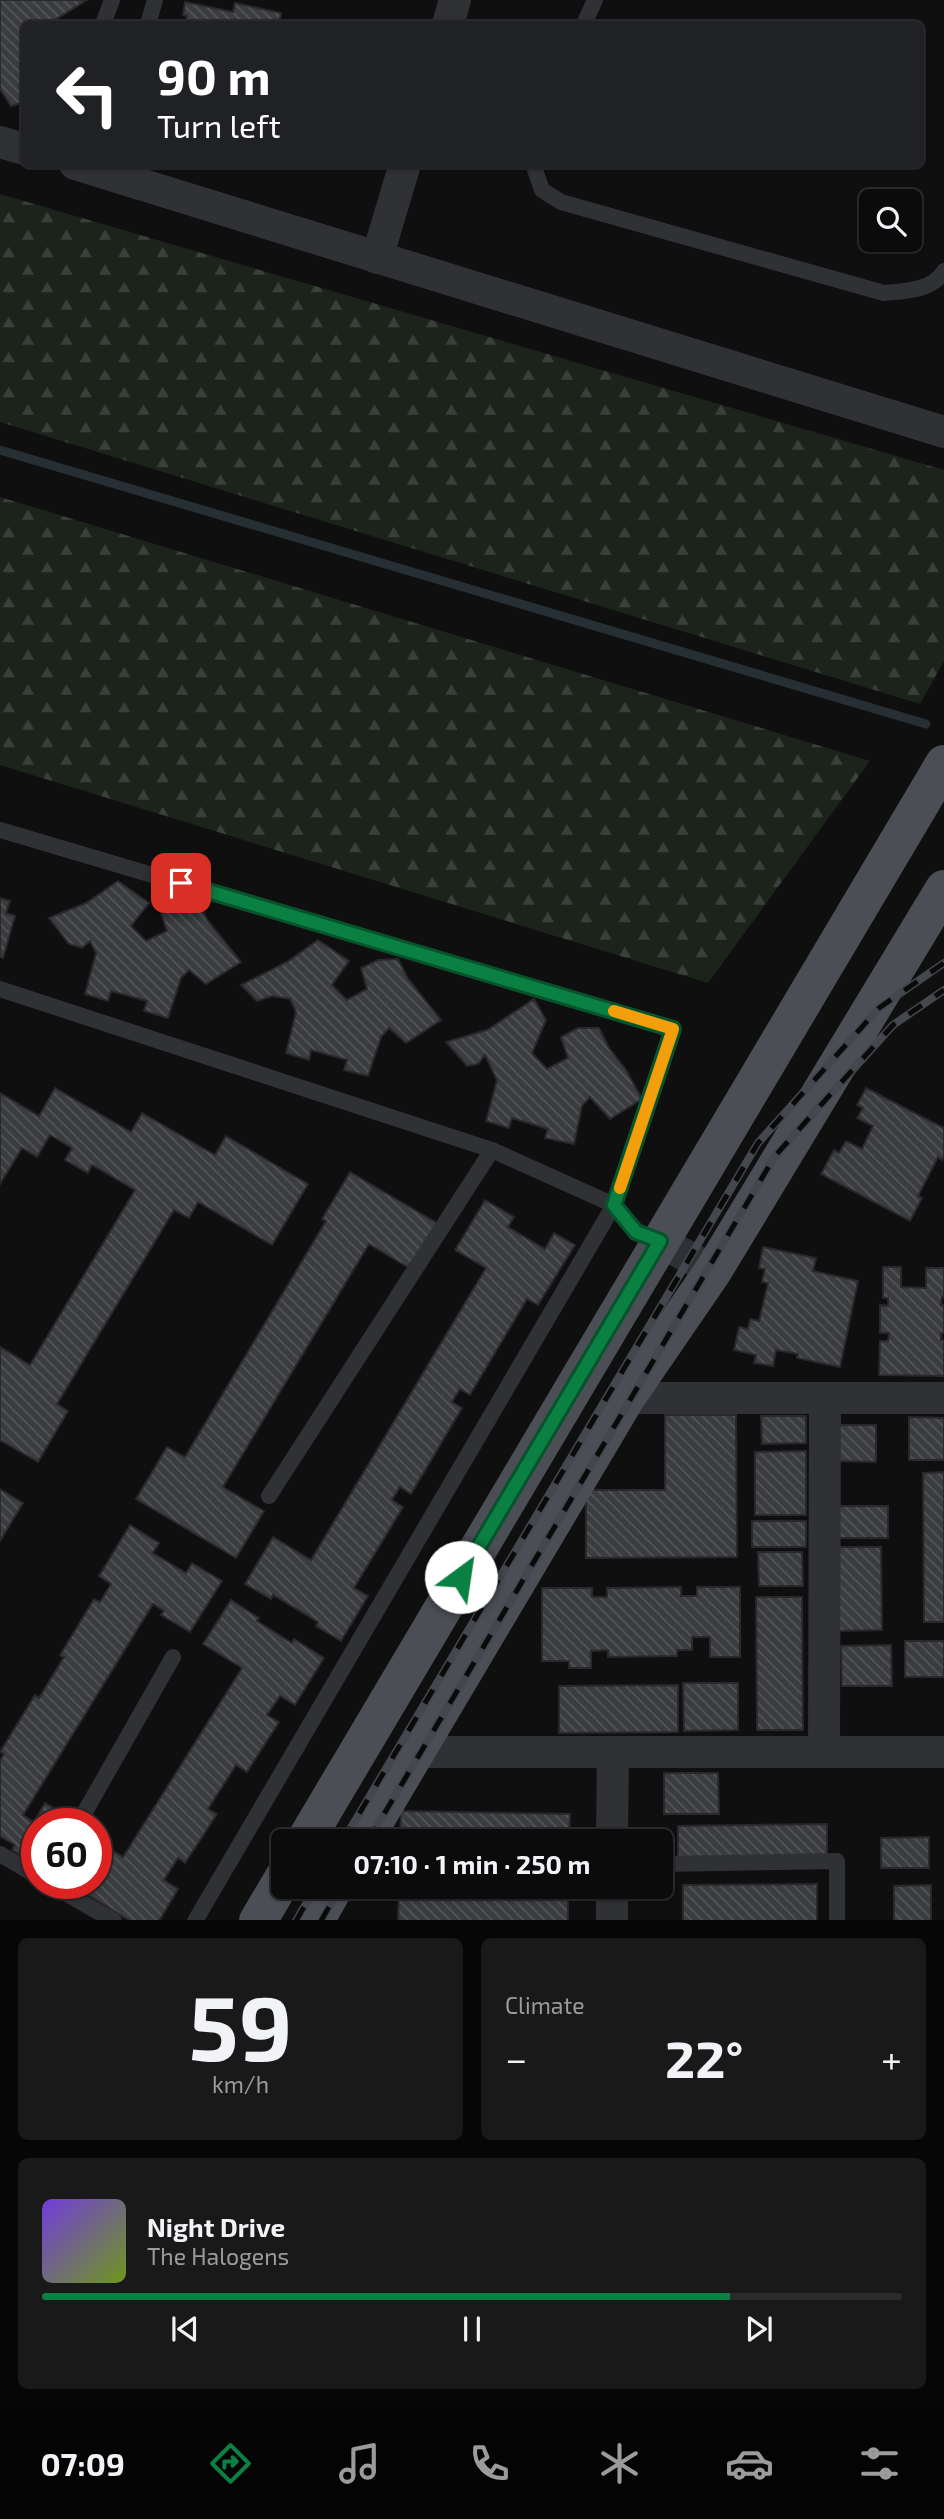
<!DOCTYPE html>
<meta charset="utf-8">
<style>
body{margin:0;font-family:"Exo 2",sans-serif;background:#19191a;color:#f1f3f6;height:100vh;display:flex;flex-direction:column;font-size:26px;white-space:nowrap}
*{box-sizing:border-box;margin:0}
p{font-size:23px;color:#9a9b9d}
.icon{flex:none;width:38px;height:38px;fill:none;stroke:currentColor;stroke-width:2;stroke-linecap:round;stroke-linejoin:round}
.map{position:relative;height:1920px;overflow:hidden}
.drawer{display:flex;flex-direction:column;gap:18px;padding:18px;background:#060607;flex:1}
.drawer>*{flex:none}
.top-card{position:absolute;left:21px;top:21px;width:903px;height:147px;border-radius:10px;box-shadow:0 2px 5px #0004,0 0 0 2px #2b2b2d;background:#202124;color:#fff;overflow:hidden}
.buttons{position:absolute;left:859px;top:189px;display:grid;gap:14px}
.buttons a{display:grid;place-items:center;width:63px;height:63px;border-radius:10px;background:#0b0b0c;box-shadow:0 2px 5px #0004,0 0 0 2px #2b2b2d;font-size:35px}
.speed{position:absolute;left:21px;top:1808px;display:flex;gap:14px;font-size:35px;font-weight:700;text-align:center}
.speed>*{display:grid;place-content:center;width:91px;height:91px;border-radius:50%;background:#0b0b0c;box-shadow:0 2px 5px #0004,0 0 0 2px #2b2b2d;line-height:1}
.speed .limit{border:10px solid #d22;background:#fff;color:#111}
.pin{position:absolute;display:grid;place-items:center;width:60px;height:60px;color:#fff;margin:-30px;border-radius:14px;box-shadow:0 4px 10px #0006}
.me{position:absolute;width:77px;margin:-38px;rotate:31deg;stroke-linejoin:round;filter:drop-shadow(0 0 5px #0008)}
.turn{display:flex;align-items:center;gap:24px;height:147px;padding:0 21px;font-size:32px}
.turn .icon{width:91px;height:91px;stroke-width:2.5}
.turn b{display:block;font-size:49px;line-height:60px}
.big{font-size:52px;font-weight:700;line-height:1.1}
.drawer .tile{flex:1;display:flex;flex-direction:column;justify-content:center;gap:10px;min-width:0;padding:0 24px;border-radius:10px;background:#19191a}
.drawer .dial{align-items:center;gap:0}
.dial b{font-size:91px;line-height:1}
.song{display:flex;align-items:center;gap:21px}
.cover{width:84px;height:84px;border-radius:10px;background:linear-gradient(135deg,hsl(260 70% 55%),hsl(80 70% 35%))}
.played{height:7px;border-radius:4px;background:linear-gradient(90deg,#0b8043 80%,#2b2b2d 80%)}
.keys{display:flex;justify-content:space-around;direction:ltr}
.heat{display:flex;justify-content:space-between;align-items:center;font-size:38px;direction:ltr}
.drawer .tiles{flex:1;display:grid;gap:18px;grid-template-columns:1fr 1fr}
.tile:last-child{grid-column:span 2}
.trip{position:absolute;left:271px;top:1829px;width:402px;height:70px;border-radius:10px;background:#0b0b0c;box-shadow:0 2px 5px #0004,0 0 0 2px #2b2b2d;font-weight:700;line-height:70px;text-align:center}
.menu{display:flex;height:112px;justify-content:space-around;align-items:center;background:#040405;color:#9a9b9d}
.menu .icon{width:49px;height:49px}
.menu .on{color:#0b8043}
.menu b{font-size:32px;color:#f1f3f6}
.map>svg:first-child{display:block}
.forest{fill:url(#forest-firs)}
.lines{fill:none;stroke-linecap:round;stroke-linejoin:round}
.stream{stroke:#252f34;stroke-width:9}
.building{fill:url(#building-back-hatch);stroke:#29292c;stroke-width:2}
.service{stroke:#303135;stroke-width:16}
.minor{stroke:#303135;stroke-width:32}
.primary{stroke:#4b4e55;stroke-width:38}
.rail-casing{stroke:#44474d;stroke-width:8}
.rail{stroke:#0a0a0b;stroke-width:5;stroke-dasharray:16;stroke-linecap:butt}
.route-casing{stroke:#07532c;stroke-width:18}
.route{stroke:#0b8043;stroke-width:12}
.slow{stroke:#f59e0b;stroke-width:12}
</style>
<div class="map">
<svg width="944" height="1921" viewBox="0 0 944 1921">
<defs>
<pattern id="forest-firs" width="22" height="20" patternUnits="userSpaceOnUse" patternTransform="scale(1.75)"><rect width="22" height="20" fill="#1b231b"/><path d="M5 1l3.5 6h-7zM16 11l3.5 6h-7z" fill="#39403a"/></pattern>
<pattern id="building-back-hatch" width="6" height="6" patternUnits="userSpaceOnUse" patternTransform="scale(1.75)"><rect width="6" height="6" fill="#3b3c40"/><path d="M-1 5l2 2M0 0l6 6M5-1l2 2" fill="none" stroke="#545559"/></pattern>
</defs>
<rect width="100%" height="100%" fill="#0f0f10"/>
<g class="forest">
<path d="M0 194 944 470V661L920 704 0 422Z"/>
<path d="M0 497 870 761 708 983 0 765Z"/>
</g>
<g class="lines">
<path class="stream" d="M0 450 926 724"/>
</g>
<g class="building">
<path d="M0 0H87L48 24H24V102L11 106 0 89Z"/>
<path d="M185 2 233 12 235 3 281 13 279 24H185L187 16 183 15Z"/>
<path d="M118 881 149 903 131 926 146 941 167 931 160 910 177 901 197 900 208 921 241 962 206 984 189 970 181 978 168 1018 144 1011 147 1001 111 991 108 1001 85 994 96 953 90 941 82 948 69 944 49 918 86 903Z"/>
<path d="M0 898 10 901 6 913 15 916 3 958 0 957Z"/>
<path d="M318 940 349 961 332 985 347 1000 367 989 361 968 378 960 398 959 408 979 441 1020 406 1043 389 1028 381 1037 368 1076 344 1070 347 1060 311 1050 309 1060 286 1053 296 1012 290 999 272 996 257 1001 241 985 287 962Z"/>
<path d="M534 999 546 1020 532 1053 547 1069 568 1058 561 1037 578 1028H599L609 1048 626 1070 642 1099 610 1119 590 1097 582 1106 574 1144 545 1138 548 1129 512 1118 509 1128 486 1121 497 1080 485 1055 478 1064 467 1066 446 1042 487 1030Z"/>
<path d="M55 1088 131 1132 142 1113 215 1155 226 1136 308 1184 272 1245 198 1202 189 1218 174 1210 57 1404 68 1411 38 1462 0 1440V1347L30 1365 135 1190 92 1165 88 1173 65 1160 72 1148 50 1135 37 1157 22 1148 0 1184V1093L39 1116Z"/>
<path d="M866 1088 944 1128V1157L942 1160 938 1157 918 1196 922 1198 910 1221 821 1174 834 1150 839 1153 846 1141 862 1149 873 1126 857 1118 863 1108 857 1105Z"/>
<path d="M350 1172 437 1223 409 1268 369 1244 223 1487 264 1511 236 1558 136 1499 167 1447 185 1457 326 1221 322 1219Z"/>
<path d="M485 1200 514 1217 508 1227 545 1249 554 1233 575 1245 538 1305 527 1299 470 1395 460 1389 452 1402 462 1408 411 1494 400 1487 392 1500 403 1507 354 1588 368 1596 341 1641 316 1626 318 1622 273 1595 271 1599 245 1584 273 1537 311 1560 486 1268 455 1250Z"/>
<path d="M763 1247 816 1258 813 1271 858 1281 840 1367 797 1358 798 1354 776 1350 773 1366 754 1363 756 1355 734 1350 739 1327 748 1329 750 1319 759 1321 768 1283 762 1282 765 1269 759 1268Z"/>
<path d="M883 1267H901V1287L926 1288V1268H944V1297H942L941 1305H944V1333H941V1340H944V1376L879 1375 880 1341H888L889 1333H880V1305L888 1306V1298H883Z"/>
<path d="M665 1415H736L737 1557 586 1558V1490H665Z"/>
<path d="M761 1416H806V1443L762 1444Z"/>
<path d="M909 1417 944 1418V1460H909Z"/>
<path d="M837 1425H876V1462L837 1461Z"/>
<path d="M806 1451V1515H755V1452Z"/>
<path d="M944 1472V1622H924L923 1473Z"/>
<path d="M0 1489 23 1503 0 1541Z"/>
<rect x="833" y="1506" width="55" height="32"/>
<rect x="752" y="1521" width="54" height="26"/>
<path d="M130 1525 159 1543 153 1553 186 1573 192 1563 222 1581 190 1632 161 1615 164 1611 153 1604 23 1815 34 1822 45 1803 74 1821 72 1824H37V1865L12 1850 15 1845 0 1836V1761L4 1754 0 1752 35 1695 39 1698 64 1657 60 1655 94 1599 100 1602 111 1584 99 1576Z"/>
<path d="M834 1547H881L882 1630 834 1631Z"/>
<path d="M758 1552H802L803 1586H759Z"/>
<path d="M681 1587V1596H697V1587H740V1657H710V1637H692V1650H677V1656L608 1657V1650L591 1651V1668H569V1661H542V1588H592V1597H607V1588Z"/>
<path d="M756 1597H802L803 1730H757Z"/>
<path d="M231 1600 259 1618 257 1621 292 1643 294 1639 324 1658 295 1705 280 1696 267 1715 279 1722 247 1772 236 1765 208 1809 217 1814 185 1863 178 1858 164 1880 178 1889 159 1921H130L69 1883H96V1840L123 1857 242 1668 203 1644Z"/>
<rect x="905" y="1641" width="39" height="36"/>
<path d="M891 1645 892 1686H842L841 1646Z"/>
<path d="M683 1683H738V1730L684 1731Z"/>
<path d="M678 1685V1732L559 1733V1686Z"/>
<path d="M664 1773H718L719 1814H664Z"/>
<path d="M401 1811 570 1814 569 1841H400Z"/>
<path d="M827 1824V1859L678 1861V1826Z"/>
<path d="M929 1837V1868H881V1838Z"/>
<path d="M817 1884V1921H683V1885Z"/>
<path d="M931 1885V1921H894V1886Z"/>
<path d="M399 1886H568V1921H398Z"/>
</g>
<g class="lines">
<g class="service">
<path d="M103 24 112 0"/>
<path d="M148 24 155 0"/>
<path d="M584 24 595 0"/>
<path d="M533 164 542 190 561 202 884 293C904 291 932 291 944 271"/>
<path d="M0 830 673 1029 614 1205 195 1921"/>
<path d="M0 989 492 1150 614 1205 636 1232 660 1241"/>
<path d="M269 1496 492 1150"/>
<path d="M78 1824 173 1657"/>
<path d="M0 1854 37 1876"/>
<path d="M662 1864 837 1861V1921"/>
<path d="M48 1883 114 1921"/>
</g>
<g class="minor">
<path d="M448 24 455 0"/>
<path d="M0 142 24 149"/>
<path d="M75 164 944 432"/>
<path d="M377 258 405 164"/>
<path d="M660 1241 713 1271"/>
<path d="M626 1398H944"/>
<path d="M418 1752H944"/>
<path d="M824 1752 825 1398"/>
<path d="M612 1841 613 1752"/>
<path d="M612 1921V1886"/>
</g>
<g class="primary">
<path d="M305 1841 944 764"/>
<path d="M363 1841 626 1398 713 1271 944 889"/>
<path d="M258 1921 284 1877"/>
<path d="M315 1921 335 1886"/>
</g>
<defs>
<g id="rail">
<path d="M343 1841 758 1143 879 1008 944 963"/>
<path d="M368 1841 775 1156 893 1025 944 990"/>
<path d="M296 1921 316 1886"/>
<path d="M321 1921 341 1886"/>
</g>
</defs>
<use href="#rail" class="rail-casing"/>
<use href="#rail" class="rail"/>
</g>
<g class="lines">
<defs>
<path id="route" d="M181 883 673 1029 614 1205 636 1232 660 1241 461 1577"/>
</defs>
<use href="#route" class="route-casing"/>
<use href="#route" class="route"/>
<path class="slow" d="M614 1011 673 1029 620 1188"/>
</g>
</svg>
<div class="buttons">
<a><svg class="icon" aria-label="search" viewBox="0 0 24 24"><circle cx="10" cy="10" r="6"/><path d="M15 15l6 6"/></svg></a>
</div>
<div class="speed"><div class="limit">60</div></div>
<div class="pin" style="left:181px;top:883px;background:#d93025"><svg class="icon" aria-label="arrive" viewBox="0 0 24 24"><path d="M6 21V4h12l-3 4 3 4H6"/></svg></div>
<svg class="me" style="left:461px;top:1577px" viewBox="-20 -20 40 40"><circle r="19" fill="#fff"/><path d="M0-13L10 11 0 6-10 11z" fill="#0b8043"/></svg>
<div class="trip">07:10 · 1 min · 250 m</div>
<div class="top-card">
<div class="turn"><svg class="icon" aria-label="left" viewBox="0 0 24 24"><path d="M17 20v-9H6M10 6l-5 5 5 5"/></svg><div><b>90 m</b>Turn left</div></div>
</div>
</div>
<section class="drawer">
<div class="tiles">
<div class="tile dial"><b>59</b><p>km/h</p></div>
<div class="tile"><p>Climate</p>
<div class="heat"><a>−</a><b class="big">22°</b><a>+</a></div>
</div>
<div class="tile">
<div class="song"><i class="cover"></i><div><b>Night Drive</b><p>The Halogens</p></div></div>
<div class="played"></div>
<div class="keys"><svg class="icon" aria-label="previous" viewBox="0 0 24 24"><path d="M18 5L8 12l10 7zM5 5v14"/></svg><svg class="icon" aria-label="pause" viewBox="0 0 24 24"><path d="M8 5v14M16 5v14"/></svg><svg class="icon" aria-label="next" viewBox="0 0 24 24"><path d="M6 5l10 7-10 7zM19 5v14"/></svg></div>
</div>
</div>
</section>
<nav class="menu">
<b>07:09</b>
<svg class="icon on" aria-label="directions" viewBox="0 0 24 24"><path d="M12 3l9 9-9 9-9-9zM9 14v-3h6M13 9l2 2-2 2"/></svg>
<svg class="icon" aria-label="music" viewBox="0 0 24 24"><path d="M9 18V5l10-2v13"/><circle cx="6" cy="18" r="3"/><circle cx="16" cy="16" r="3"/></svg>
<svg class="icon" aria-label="phone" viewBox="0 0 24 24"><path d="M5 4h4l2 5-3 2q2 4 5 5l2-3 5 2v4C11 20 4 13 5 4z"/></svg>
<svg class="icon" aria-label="climate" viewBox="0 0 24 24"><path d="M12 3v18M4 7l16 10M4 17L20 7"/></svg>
<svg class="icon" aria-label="car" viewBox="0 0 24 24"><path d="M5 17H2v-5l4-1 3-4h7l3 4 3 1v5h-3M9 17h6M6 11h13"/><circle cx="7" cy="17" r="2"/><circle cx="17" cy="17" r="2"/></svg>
<svg class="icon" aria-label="filters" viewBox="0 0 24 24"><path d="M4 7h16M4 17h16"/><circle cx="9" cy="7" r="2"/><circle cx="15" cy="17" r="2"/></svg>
</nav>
